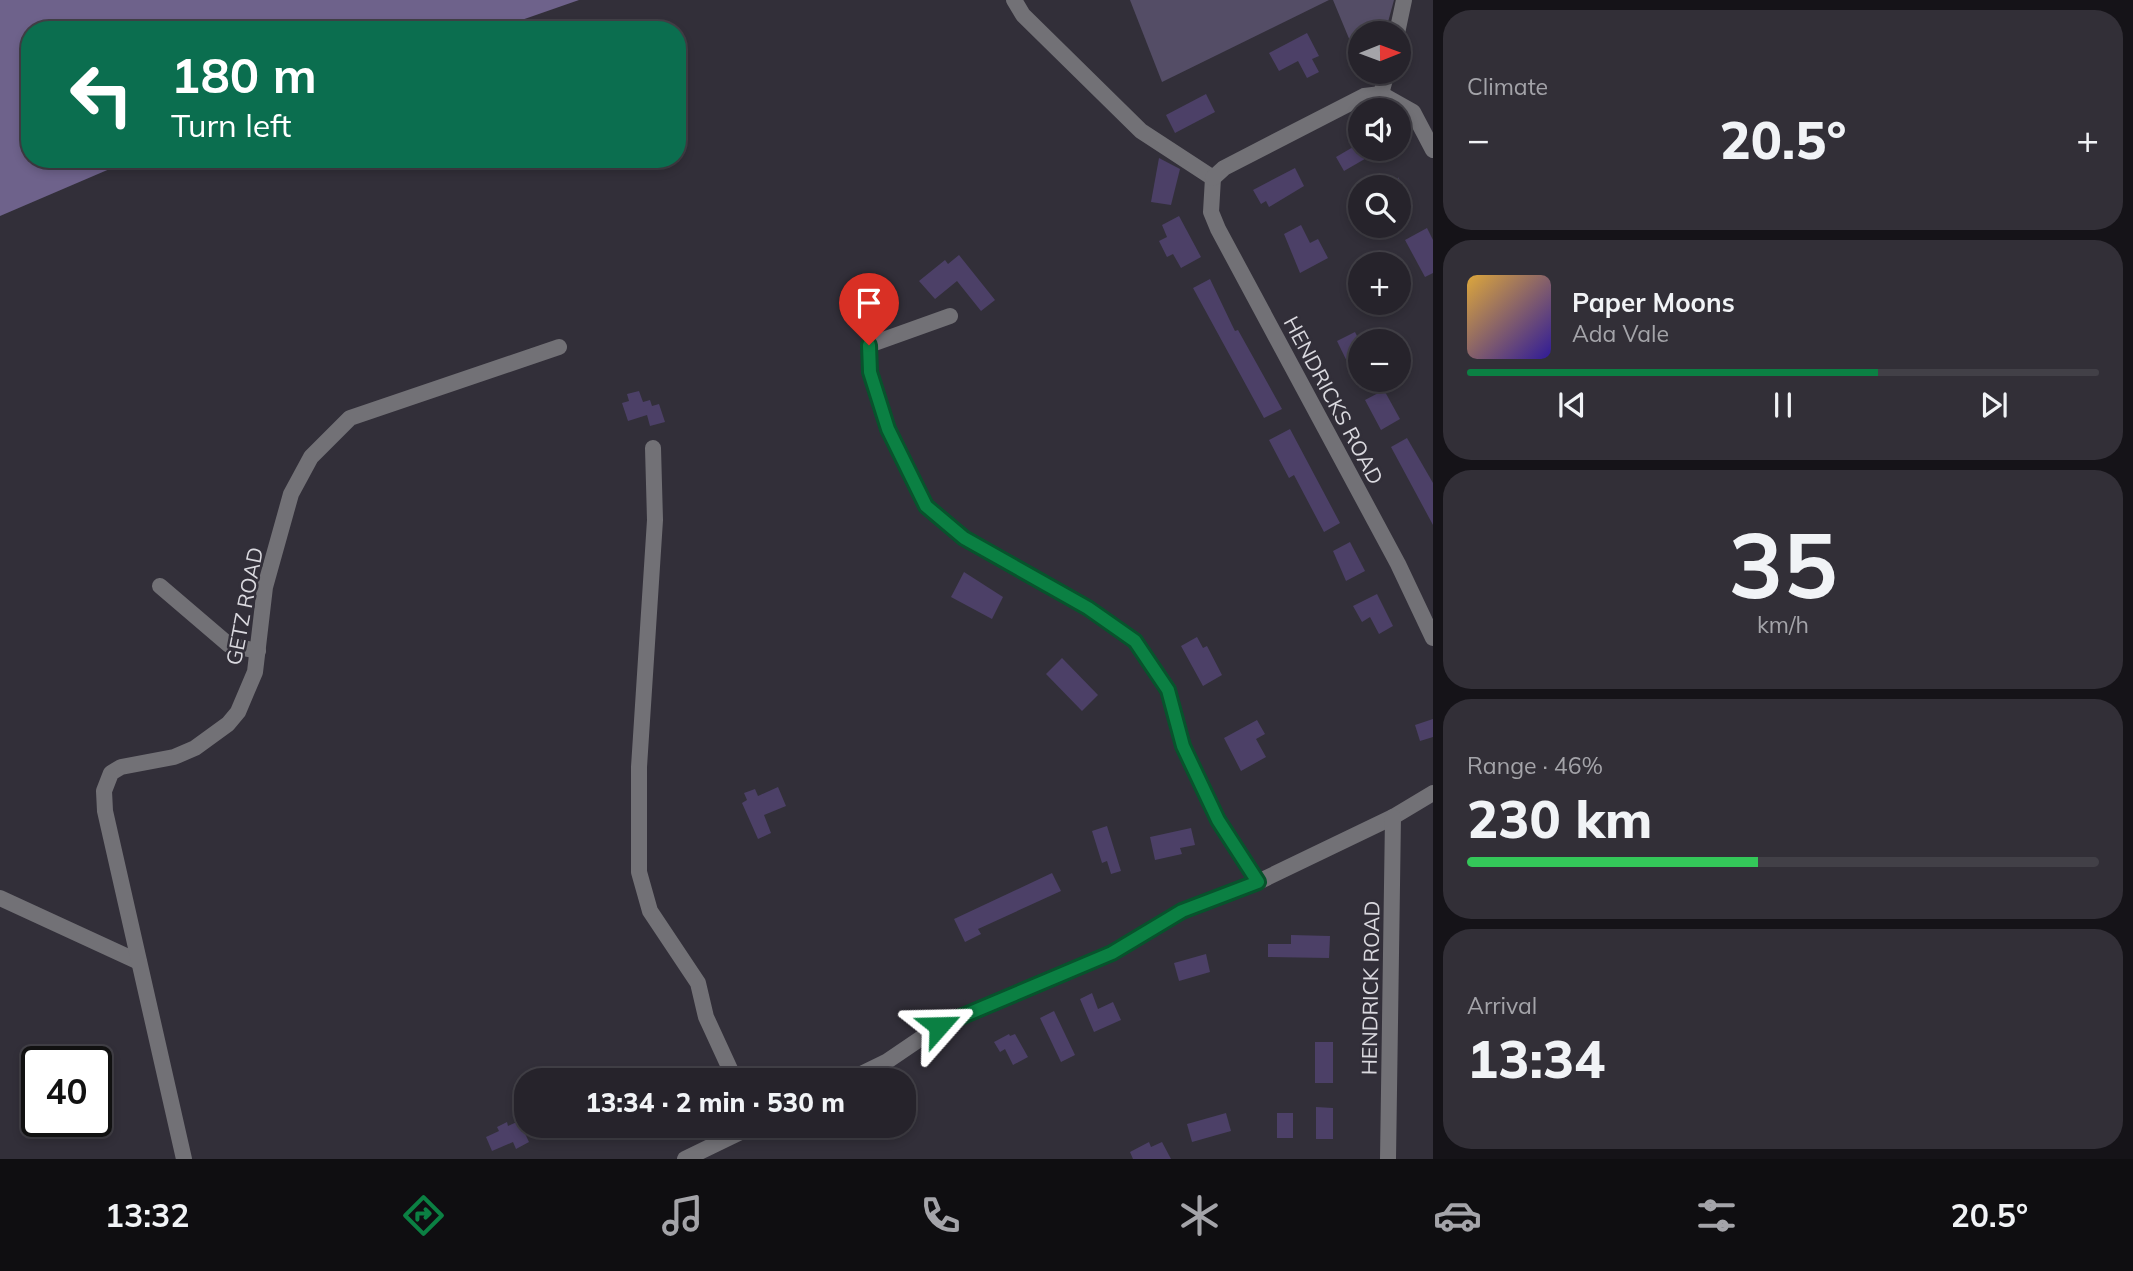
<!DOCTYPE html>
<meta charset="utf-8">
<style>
body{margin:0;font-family:Mulish,sans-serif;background:#322f37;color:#f1f3f6;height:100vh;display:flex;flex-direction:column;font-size:26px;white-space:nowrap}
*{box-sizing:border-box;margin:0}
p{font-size:23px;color:#a4a4a9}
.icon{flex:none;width:38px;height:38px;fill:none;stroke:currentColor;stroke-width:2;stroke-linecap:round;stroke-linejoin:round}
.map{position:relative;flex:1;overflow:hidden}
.sheet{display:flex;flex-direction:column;gap:10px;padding:10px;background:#151318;width:700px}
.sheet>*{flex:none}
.banner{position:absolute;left:21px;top:21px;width:665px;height:147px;border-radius:28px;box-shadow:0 4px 10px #0003,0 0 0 2px #424047;background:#0b6e4f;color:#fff;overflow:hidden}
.needle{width:46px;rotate:89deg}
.buttons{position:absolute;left:1348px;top:21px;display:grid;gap:14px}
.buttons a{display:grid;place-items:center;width:63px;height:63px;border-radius:50%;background:#26232b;box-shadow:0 4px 10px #0003,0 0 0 2px #424047;font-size:35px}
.speed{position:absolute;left:21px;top:1046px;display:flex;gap:14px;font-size:35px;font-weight:700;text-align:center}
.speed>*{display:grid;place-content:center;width:91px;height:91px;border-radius:50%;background:#26232b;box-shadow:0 4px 10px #0003,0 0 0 2px #424047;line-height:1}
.speed .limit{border:4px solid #111;border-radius:10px;background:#fff;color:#111}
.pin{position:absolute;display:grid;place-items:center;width:60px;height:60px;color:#fff;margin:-72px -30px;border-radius:50% 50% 50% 0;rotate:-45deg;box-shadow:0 0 7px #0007}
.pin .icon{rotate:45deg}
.me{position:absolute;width:77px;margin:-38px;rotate:65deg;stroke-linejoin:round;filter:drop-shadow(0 0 5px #0008)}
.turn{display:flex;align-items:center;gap:24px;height:147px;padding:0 35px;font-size:32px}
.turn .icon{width:91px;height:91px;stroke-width:2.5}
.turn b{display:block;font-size:49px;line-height:60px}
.big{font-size:52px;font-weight:800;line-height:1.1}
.sheet .tile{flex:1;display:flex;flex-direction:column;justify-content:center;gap:10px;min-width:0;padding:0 24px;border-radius:28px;background:#322f37}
.sheet .dial{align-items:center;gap:0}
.dial b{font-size:91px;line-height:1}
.song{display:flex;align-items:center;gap:21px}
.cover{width:84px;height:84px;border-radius:10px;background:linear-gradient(135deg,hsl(40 70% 55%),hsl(250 70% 35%))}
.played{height:7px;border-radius:4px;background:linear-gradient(90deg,#0b8043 65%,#424047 65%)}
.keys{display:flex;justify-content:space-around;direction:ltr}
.heat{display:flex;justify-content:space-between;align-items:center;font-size:38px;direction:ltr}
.charge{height:10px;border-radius:5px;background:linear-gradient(90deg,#34c759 46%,#424047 0)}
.trip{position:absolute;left:514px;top:1068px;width:402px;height:70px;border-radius:28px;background:#26232b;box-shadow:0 4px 10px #0003,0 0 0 2px #424047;font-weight:800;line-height:70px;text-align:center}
.dock{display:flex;height:112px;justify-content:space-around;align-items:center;background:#0f0e11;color:#a4a4a9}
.dock .icon{width:49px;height:49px}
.dock .selected{color:#0b8043}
.dock b{font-size:32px;color:#f1f3f6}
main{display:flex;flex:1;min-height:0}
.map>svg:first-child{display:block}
.green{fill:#544d66}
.water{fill:#6e628b}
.building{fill:#4c4067}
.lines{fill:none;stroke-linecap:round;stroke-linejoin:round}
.minor{stroke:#727176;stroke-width:16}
.route-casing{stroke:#07532c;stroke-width:18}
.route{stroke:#0b8043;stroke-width:12}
.labels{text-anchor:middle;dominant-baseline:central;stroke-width:5;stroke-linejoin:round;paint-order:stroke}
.street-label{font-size:21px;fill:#dad9df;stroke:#322f39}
</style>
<main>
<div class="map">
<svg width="1433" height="1159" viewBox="0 0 1433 1159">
<rect width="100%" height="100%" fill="#322f39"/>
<g class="green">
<path d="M1130 0H1329L1162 82Z"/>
<path d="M1333 0H1394L1385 33H1360V65Z"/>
</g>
<path class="water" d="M0 0H579L493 30H30V159H133L0 216Z"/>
<g class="building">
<path d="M1307 33 1319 56 1312 59 1319 72 1307 78 1298 61 1279 71 1269 53Z"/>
<path d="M1206 94 1215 112 1175 133 1166 115Z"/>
<path d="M1360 143V149H1382L1344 171 1336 157Z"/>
<path d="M1159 158 1180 169 1171 205 1151 202Z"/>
<path d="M1295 168 1304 186 1269 207 1266 201 1261 204 1253 190Z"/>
<path d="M1398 177 1413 206 1398 214Z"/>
<path d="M1179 216 1201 257 1181 268 1173 254 1167 257 1159 241 1167 237 1162 225Z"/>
<path d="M1301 225 1310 243 1318 239 1328 258 1300 273 1284 234Z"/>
<path d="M1427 228 1433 240V273L1425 277 1405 240Z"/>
<path d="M959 255 995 300 981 311 957 281 935 299 919 281 945 260 948 264Z"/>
<path d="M1210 279 1232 325 1235 331 1238 330 1282 409 1264 418 1193 288Z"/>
<path d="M1355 332 1360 342V388L1337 341Z"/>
<path d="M1384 390 1400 419 1381 430 1365 400Z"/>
<path d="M639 391 643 402 650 400 652 406 659 404 665 422 650 426 647 415 628 421 622 403 629 401 627 394Z"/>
<path d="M1290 429 1340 523 1324 532 1294 475 1289 478 1269 440Z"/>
<path d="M1407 438 1433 483V525L1391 447Z"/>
<path d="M1350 542 1365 571 1346 581 1333 551Z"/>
<path d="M964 572 1003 597 992 619 951 597Z"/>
<path d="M1377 594 1393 626 1379 634 1370 617 1362 622 1353 606Z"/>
<path d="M1197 637 1203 648 1207 646 1222 675 1203 686 1181 646Z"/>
<path d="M1062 658 1098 695 1082 711 1046 674Z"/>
<path d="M1433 719V737L1420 741 1415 725Z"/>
<path d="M1257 720 1265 734 1256 739 1266 757 1241 771 1224 738Z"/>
<path d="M778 787 786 806 764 815 771 833 758 839 742 803 747 800 744 793 755 789 758 796Z"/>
<path d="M1107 826 1121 871 1111 874 1107 861 1102 863 1092 831Z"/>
<path d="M1191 828 1195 845 1180 848 1182 854 1155 860 1150 837Z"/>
<path d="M1052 873 1061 891 978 929 981 934 965 942 954 919Z"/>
<path d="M1291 935 1330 936 1329 958 1268 957V944H1291Z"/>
<path d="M1206 954 1210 972 1179 981 1174 963Z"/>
<path d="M1092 993 1098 1009 1113 1002 1121 1020 1094 1032 1080 999Z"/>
<path d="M1054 1011 1075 1055 1061 1062 1040 1018Z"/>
<path d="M1009 1034 1010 1036 1015 1034 1028 1057 1013 1065 1005 1049 1000 1052 994 1042Z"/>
<rect x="1315" y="1042" width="18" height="41"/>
<path d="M1316 1107 1333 1108V1139H1316Z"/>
<path d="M1226 1113 1231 1131 1192 1142 1187 1124Z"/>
<rect x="1277" y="1113" width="16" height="25"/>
<path d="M519 1121 529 1142 516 1149 513 1142 492 1151 486 1137 499 1131 497 1127 507 1122 508 1126Z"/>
<path d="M1149 1142 1151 1147 1162 1142 1171 1159H1133L1130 1152Z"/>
</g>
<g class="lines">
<g class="minor">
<path d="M1014 0 1023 15 1141 131 1213 178"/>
<path d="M1397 33 1404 0"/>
<path d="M1381 94 1413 112 1433 150"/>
<path d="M1381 94 1387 72"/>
<path d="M1213 178 1211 212 1218 229 1398 564 1433 638"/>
<path d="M1213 178 1224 168 1364 96 1381 94"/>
<path d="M950 316 869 345 870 372 888 429 926 506 964 538 1088 608 1135 641 1168 689 1183 746 1218 820 1258 882"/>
<path d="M653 448 655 520 639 767V872L650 911 698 983 706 1017 735 1080"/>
<path d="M160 586 229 645 258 651"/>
<path d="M0 898 139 962"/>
<path d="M849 1080 886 1062 939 1026 1112 953 1182 911 1258 882 1393 817 1433 793"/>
<path d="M184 1159 105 811 104 791 111 773 121 767 174 757 195 748 228 724 238 712 255 672 265 587 291 494 311 457 350 418 559 347"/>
<path d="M685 1159 755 1125"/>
<path d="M1388 1159 1393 817"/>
</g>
</g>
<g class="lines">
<defs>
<path id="route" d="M869 345 870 372 888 429 926 506 964 538 1088 608 1135 641 1168 690 1183 746 1218 820 1258 882 1182 911 1112 953 939 1026"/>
</defs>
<use href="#route" class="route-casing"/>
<use href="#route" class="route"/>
</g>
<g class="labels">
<g class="street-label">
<text transform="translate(1334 400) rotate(62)">HENDRICKS ROAD</text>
<text transform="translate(244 606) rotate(-79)">GETZ ROAD</text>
<text transform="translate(1370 988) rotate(-89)">HENDRICK ROAD</text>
</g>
</g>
</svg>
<div class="buttons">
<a><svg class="needle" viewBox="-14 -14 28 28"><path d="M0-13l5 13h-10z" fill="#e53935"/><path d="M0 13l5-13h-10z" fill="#a4a4a9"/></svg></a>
<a><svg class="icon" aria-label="sound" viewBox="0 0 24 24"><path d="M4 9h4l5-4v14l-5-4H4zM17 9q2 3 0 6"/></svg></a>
<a><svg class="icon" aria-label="search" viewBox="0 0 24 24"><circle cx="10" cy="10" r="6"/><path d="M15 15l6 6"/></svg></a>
<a>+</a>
<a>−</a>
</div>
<div class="speed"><div class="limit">40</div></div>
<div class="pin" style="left:869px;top:345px;background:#d93025"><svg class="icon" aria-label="arrive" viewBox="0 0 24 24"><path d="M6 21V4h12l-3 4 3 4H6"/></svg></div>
<svg class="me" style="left:939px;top:1026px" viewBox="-20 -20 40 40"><path d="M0-17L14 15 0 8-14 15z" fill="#0b8043" stroke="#fff" stroke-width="4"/></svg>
<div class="trip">13:34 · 2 min · 530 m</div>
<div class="banner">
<div class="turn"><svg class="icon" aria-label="left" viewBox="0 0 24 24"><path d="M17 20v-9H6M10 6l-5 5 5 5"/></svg><div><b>180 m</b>Turn left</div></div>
</div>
</div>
<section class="sheet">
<div class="tile"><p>Climate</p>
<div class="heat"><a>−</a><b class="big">20.5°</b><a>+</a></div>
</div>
<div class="tile">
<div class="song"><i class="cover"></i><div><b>Paper Moons</b><p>Ada Vale</p></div></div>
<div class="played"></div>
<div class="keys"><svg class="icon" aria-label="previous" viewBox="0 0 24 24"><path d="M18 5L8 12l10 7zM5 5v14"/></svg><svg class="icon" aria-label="pause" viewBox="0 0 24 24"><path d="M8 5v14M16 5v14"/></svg><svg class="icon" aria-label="next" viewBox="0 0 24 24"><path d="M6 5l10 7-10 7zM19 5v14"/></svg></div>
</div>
<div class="tile dial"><b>35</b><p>km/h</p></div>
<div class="tile"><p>Range · 46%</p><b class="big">230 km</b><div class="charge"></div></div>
<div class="tile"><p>Arrival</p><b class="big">13:34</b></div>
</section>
</main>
<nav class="dock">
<b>13:32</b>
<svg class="icon selected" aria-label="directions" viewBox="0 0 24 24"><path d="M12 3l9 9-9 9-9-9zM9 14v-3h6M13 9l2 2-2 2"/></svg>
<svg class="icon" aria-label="music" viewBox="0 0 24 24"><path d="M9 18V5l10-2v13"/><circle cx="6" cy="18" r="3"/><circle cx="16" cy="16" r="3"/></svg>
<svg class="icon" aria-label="phone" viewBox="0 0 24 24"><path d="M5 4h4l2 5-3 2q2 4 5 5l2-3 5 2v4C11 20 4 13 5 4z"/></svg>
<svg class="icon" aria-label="climate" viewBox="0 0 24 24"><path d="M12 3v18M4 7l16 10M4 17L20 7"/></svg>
<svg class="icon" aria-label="car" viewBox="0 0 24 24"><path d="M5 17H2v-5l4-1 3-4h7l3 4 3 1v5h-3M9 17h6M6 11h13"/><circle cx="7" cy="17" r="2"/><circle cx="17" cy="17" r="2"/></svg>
<svg class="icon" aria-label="filters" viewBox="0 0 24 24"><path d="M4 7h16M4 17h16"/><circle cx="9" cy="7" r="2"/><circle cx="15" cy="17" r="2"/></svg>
<b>20.5°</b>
</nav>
